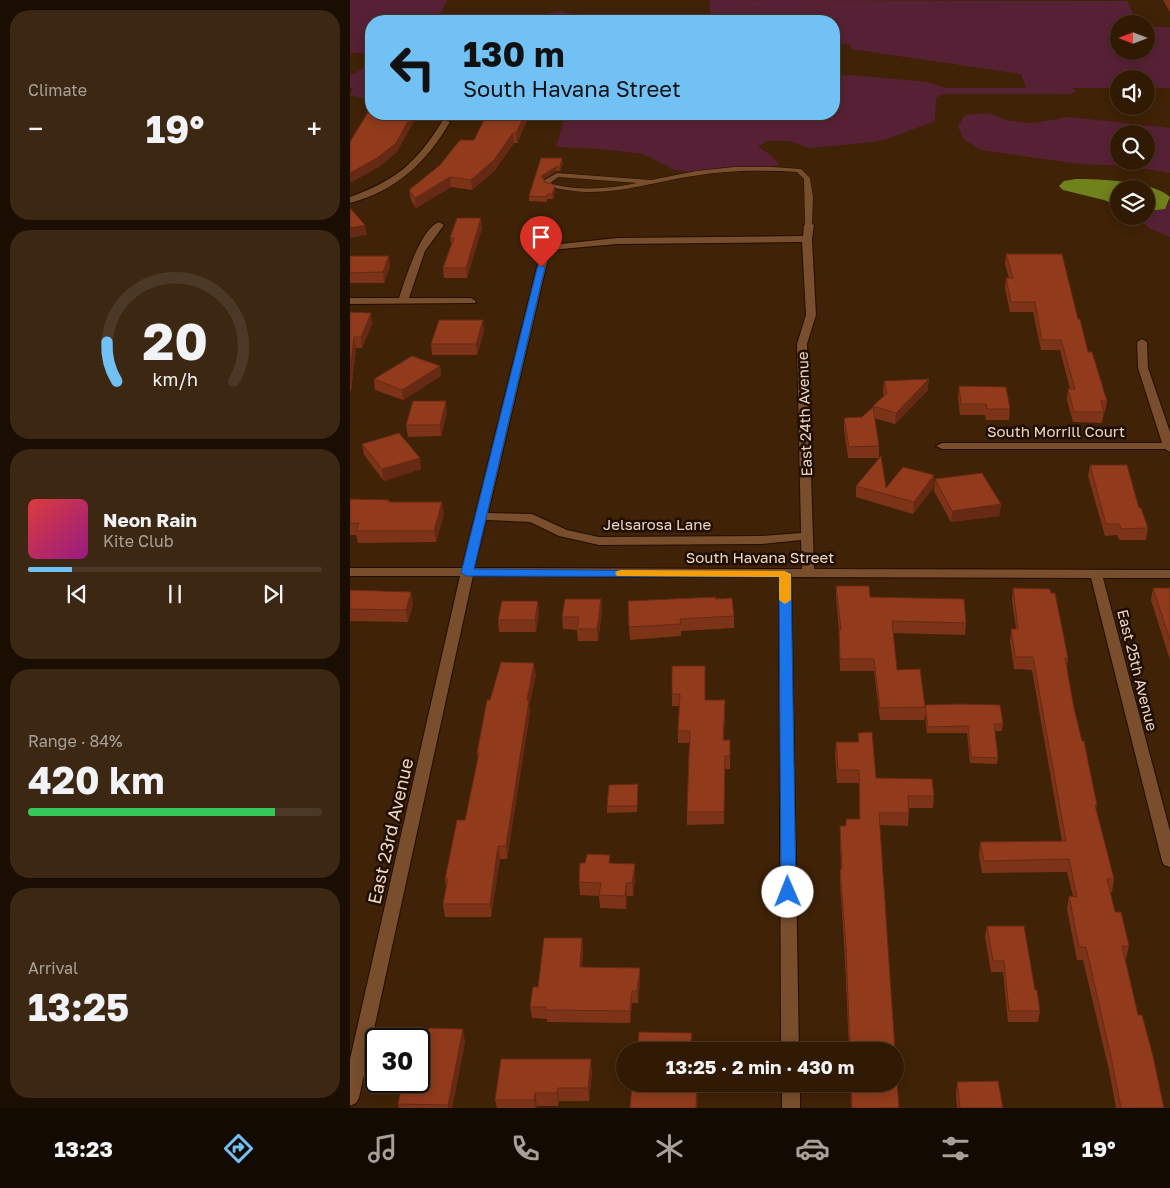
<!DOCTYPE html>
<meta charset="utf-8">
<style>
body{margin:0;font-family:"Golos Text",sans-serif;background:#3c2713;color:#f1f3f6;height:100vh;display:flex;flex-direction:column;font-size:19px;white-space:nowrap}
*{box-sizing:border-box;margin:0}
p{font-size:16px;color:#a8a19a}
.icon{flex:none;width:28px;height:28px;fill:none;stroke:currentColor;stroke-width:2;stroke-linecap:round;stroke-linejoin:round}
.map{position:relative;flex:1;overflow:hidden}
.sheet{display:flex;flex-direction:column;gap:10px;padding:10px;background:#1a0e02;width:350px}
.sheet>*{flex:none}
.top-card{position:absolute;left:15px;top:15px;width:475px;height:105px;border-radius:20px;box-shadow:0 2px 12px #0003,0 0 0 1px #4b3826;background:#72c1f5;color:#111;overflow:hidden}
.needle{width:32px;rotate:270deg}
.buttons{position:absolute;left:760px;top:15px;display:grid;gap:10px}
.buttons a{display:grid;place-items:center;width:45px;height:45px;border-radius:50%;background:#301a04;box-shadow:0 2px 12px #0003,0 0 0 1px #4b3826;font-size:25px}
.speed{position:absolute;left:15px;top:1028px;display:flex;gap:10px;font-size:25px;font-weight:700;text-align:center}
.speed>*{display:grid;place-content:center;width:65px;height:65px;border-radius:50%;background:#301a04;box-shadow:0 2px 12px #0003,0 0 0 1px #4b3826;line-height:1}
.speed .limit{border:2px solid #111;border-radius:8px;background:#fff;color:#111}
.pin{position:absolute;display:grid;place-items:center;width:42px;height:42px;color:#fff;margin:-51px -21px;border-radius:50% 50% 50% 0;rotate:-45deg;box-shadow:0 0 5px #0007}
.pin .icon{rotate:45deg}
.me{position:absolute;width:55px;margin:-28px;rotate:359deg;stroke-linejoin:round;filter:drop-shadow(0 0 4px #0008)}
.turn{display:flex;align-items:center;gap:18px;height:105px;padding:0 15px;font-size:22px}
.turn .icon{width:65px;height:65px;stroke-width:2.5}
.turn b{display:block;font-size:35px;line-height:42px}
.big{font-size:38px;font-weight:700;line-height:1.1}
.sheet .widget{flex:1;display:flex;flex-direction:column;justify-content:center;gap:8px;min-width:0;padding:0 18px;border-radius:20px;background:#3c2713}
.sheet .dial{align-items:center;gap:0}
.dial svg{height:130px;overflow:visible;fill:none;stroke:#4b3826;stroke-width:7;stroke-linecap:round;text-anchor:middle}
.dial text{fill:#f1f3f6;stroke:none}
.song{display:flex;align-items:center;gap:15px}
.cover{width:60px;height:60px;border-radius:8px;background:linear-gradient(135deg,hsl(0 70% 55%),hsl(310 70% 35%))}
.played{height:5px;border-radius:2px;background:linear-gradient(90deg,#72c1f5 15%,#4b3826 15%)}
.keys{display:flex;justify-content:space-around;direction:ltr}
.heat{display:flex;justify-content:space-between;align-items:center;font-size:28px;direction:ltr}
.charge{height:8px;border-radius:4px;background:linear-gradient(90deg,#34c759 84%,#4b3826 0)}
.trip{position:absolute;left:266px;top:1042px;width:288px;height:50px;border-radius:25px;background:#301a04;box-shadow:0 2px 12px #0003,0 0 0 1px #4b3826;font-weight:700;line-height:50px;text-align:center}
.dock{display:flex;height:80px;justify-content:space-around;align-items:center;background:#130a02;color:#a8a19a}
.dock .icon{width:35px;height:35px}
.dock .on{color:#72c1f5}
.dock b{font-size:22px;color:#f1f3f6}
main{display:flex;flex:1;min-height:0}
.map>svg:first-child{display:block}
.green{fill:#572135;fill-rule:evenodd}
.water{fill:#70821b}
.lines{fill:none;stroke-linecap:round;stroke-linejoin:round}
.lane-casing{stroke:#210d00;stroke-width:1}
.street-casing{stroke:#210d00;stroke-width:2}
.lane{fill:#784e2c;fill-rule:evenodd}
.street{fill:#784e2c;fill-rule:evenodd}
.wall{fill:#7d3318}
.shaded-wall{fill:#662914}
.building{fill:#913b1c;stroke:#662914}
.route{fill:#1a73e8;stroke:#114b97}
.slow{fill:#f59e0b}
.labels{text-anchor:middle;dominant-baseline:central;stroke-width:5;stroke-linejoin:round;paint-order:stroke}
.street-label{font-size:15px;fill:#efd6c4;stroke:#1f0e02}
.near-street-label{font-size:18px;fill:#efd6c4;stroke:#1f0e02}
</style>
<main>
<section class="sheet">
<div class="widget"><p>Climate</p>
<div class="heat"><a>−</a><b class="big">19°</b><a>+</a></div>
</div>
<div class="widget dial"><svg viewBox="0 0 100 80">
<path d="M14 69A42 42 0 1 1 86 69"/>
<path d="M14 69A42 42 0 0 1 8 45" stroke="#72c1f5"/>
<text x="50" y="56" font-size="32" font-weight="700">20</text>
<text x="50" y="72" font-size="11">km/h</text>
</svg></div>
<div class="widget">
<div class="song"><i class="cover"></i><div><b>Neon Rain</b><p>Kite Club</p></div></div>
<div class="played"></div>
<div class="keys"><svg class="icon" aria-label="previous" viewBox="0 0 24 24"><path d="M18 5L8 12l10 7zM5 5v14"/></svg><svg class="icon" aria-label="pause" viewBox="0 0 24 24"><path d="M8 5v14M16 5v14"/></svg><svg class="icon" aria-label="next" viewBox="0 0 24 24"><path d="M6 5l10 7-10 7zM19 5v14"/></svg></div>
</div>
<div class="widget"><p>Range · 84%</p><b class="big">420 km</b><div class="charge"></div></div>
<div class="widget"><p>Arrival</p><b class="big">13:25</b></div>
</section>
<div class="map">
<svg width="820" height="1108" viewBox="0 0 820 1108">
<rect width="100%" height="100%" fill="#402206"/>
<g class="green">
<path d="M0 0H97L86 21H21V100L0 95 3 88H0V75L6 73 18 64 15 53H0Z"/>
<path d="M360 0 777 1 788 24H769V51H796V27H820V88H796V79H769V88H722L726 92 719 94H593L586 98 585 121 537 139 523 142 459 148 439 141H417L408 146 423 157 429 164 423 167 344 172 325 170 293 154 249 149 206 147 215 114H484V76L502 75 577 82 597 88H676L671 74 501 49 500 44H484V21H360Z"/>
<path d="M208 11 231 15 234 21H168Z"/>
<path d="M639 113 658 121 683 123 719 117 820 128V173L780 166 729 164 631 150 613 139 608 126 615 115ZM769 134H796V161H769Z"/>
<path d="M820 200V237L799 228 785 216H796V211L815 209Z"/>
</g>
<path class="water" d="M726 179C749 179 804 181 820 197L815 209 796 211V189H769V206L754 200 713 190 709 186 714 181Z"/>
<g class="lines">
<defs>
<path id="lane" d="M384 167H423L451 169 460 178 463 197 462 227H456L455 225 454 179 447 172C413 170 377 170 344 176 290 184 252 201 197 186L193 181 207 173 301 180 346 171ZM208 177 287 183C258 189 231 191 202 184L201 182Z"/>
<g id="street">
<path d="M93 120 100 122C77 162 46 191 0 203V197C47 180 67 162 93 120Z"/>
<path d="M89 222 94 225 75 251 59 298H121L126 301 125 303 0 304V298H49C55 280 70 229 89 222Z"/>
<path d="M459 222 464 225 462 239 466 315 457 344 464 569 820 570V578H753L820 831V867L814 865 812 861 741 578 441 577 449 1051H431L429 577 123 576 9 1098 6 1103 0 1106V1059L110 576H0V568H112L196 231H202L204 233 201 245 267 238 453 236 454 225ZM452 242 456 315 447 344 451 533 411 536 249 537 217 530 182 514 138 513 200 250 267 244ZM136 520 180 522 209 536 249 545 411 544 451 540 452 569 124 568Z"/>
<path d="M792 339 797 342 798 368 820 432V452L815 449H592L586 446 592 443H812L788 368 787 342Z"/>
<rect x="432" y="1084" width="18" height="24"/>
</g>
</defs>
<use href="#lane" class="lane-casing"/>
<use href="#street" class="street-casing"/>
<use href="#lane" class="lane"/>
<use href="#street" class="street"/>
</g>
<g class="wall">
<path d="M813 0H820V12Z"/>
<path d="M180 114 167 143H164L145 170 122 190 101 187 66 208 61 200 59 190 124 140Z"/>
<path d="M213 163 210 171H206L193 179 195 182 205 190 203 199H197V202L179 201V196L184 179Z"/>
<path d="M132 228 117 278H94L93 268 101 244 100 238Z"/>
<path d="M656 254 728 319 738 352 757 401 755 412H754L752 423 723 422 717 400 718 389H720L710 350H691L683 312H660L655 288 656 278H659L655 264Z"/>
<path d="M0 256 40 266 34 283H0Z"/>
<path d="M0 312 22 324 12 348H6L1 391H0Z"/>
<path d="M134 331 127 355H82L81 344Z"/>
<path d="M90 366 91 376 53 400 25 390 24 379Z"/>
<path d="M534 381 578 390 545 424 524 418 529 446V458H498L494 429V418L512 417 523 411V406L534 396 533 392Z"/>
<path d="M609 386 660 409 659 420H636L635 415H610L608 397Z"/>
<path d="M97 412 91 436 58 437 56 425Z"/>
<path d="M12 444 71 469 34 481 14 455Z"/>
<path d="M740 465 789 508 798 528 796 540H769L767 535 755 536 738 476Z"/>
<path d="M585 479 651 504 649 516 601 522 584 491Z"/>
<path d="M506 486 536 488 584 487 563 514 506 497Z"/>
<path d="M0 499 39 500 40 502 94 514 86 542 8 543 6 535H0Z"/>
<path d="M486 586 520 597 616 623 615 635 543 633 547 670 575 705 653 724 652 731H645L648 758 647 764 620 763 617 733H577L575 715 574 720H530L524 671H490L489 642V630L486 598Z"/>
<path d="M663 588 701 593 718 658 717 669 724 708 747 805 746 809 764 879 762 892H760L765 912 779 946 776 959H775L788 1015 814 1108H766L759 1070 733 960H727L717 909 719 896H723L717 872 632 873 629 855 630 842 712 841 682 670 664 669 660 641 661 629H666L662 600Z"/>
<path d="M803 588H820V660L801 600Z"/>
<path d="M0 590 61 592 63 604 58 622 0 621Z"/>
<path d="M251 599 252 611 248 641H228L227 630 213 629 212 617Z"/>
<path d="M365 599 384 616V628L331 631V636L280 640 279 627Z"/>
<path d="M189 613 186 632H149L148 620Z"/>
<path d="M322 666 356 700H375L374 740H380V769H375L374 824 337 825V812L339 743H328V731L329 706H322Z"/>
<path d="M186 675 179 706 180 712 157 859H150L141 917H95L93 904 96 887 95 879 115 820 128 760 127 753 140 700Z"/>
<path d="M508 733 526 778 584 796 583 808H559L558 826 529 825 545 1051H499L495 960 490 882V869H491L490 838V826H496L509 819V783H487L485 754 486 742H508Z"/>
<path d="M288 791 287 812 257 813V806Z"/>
<path d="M260 855V863L285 877 283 896H277L276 909 250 908 249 896 230 895 229 882 235 863Z"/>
<path d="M637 926 690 1011 688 1022H658L653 972H641L635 937Z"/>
<path d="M232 938 233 949 232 967 290 968V980L288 1003H282L280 1023 197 1022V1019L182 1018 180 1007 188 987Z"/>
<path d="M115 1042 102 1108H49L48 1104 69 1081 73 1054Z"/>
<path d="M242 1072 239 1101H209L208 1106H187L186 1108H147L145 1100Z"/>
<path d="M607 1082 653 1108H607L606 1095Z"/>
<path d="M500 1084H545L549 1108H501Z"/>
</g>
<g class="shaded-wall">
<path d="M62 114H68L47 152 29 167 0 183V173Z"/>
<path d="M175 114H180L167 143 166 133Z"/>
<path d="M163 133 164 143 145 170 122 190 121 180Z"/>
<path d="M212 158 213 163 210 171V167Z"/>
<path d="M206 167V171L191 181V176Z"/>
<path d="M100 177 101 187 66 208 65 198Z"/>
<path d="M205 185V190L203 199 202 194Z"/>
<path d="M131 218 132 228 117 278 116 268Z"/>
<path d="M15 225 17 235 0 238V228Z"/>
<path d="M39 256 40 266 34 283 33 272Z"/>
<path d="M21 313 22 324 12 348 11 337Z"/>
<path d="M133 320 134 331 127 355 126 344Z"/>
<path d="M4 337 6 348 1 391 0 371Z"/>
<path d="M90 366 91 376 53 400 52 390Z"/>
<path d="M579 379 578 390 545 424 546 413Z"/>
<path d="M96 401 97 412 91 436 90 425Z"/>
<path d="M70 458 71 469 34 481 32 469Z"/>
<path d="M584 475V487L563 514 564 502Z"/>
<path d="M92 502 94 514 86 542 84 531Z"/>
<path d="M651 504 649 516 601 522 602 511Z"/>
<path d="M61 592 63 604 58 622 56 610Z"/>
<path d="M251 599 252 611 248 641 247 629Z"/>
<path d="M188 601 189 613 186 632 185 620Z"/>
<path d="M184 663 186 675 179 706 180 712 157 859 156 846 177 700Z"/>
<path d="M375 700V712L373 752V740Z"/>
<path d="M148 846 150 859 141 917 140 904Z"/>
<path d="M285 864V877L283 896 282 883Z"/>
<path d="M276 883 277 896 276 909 275 896Z"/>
<path d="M232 938 233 949 231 979 230 967Z"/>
<path d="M290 968V980L288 1003 287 991Z"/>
<path d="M282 991V1003L280 1023V1011Z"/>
<path d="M113 1029 115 1042 102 1108H98V1105Z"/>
<path d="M342 1033V1051H340Z"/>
<path d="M241 1059 242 1072 239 1101 238 1088Z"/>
<path d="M347 1084 348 1096 347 1108H346Z"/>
<path d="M208 1088 209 1101 208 1106 207 1093Z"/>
<path d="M185 1093 187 1106 186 1108H185L184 1100Z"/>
</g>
<g class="building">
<path d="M21 107V114H62L46 143 27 158 0 173V142Z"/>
<path d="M137 114H175L166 133H163L144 160 121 180 100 177 65 198 59 190 90 165 110 140H124Z"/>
<path d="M191 158H212L210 167H206L191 176 195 182 205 185 202 194H197L196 197 179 196Z"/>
<path d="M0 208 15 225 0 228Z"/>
<path d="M107 218H131L116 268H93L104 238H100Z"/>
<path d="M656 254H712L728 319H730L738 352H742L757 401H751L754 412H724L718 389H725L711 340H692L685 302H661L656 278H663Z"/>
<path d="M0 256H39L33 272 0 273Z"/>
<path d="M0 312 21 313 11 337H4L0 371Z"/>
<path d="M89 320H133L126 344H81Z"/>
<path d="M62 356 90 366 52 390 24 379Z"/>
<path d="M579 379 546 413 523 406 537 393 534 381Z"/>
<path d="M609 386 656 387 660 409H637L636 404H611Z"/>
<path d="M63 401H96L90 425H56Z"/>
<path d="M523 407 529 446 499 447 494 418 512 417Z"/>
<path d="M49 433 70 458 32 469 12 444Z"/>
<path d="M531 456 536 488 553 467 584 475 564 502 506 486Z"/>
<path d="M740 465H777L789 508H791L798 528 771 529 769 524H756Z"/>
<path d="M632 473 651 504 602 511 585 479Z"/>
<path d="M0 499 39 500 38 502H92L84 531H6L9 523H0Z"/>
<path d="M486 586H519L520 597 614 599 616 623 542 621 547 670 570 669 575 707 530 708 524 659H490L489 630H491Z"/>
<path d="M663 588 700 589 701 593H705L718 658H715L724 708 732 741H734L747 805H745L764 879H757L765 912H771L779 946H772L788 1015H792L803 1056 814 1108H771L761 1057 736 947H729L719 896 727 897 719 859 634 861 630 842 716 841 683 657H665L661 629H668Z"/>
<path d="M803 588H820V640Z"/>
<path d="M0 590 61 592 56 610 0 609Z"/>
<path d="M366 597 365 599 382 598 384 616 330 619 331 624 279 627 278 601Z"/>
<path d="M215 599H251L247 629H227L229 617H212Z"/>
<path d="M152 601H188L185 620H148Z"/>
<path d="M151 662 184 663 177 700H179L156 846H148L140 904H93L98 879H95L107 820H115L129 753H127L137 700H140Z"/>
<path d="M322 666H355V700H375L373 740H380V756H375L374 812H337L340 731H328L330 694H322Z"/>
<path d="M610 704 650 705 653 724H644L648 758 621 757 618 726 578 727 575 705Z"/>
<path d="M522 732 526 778 582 779 584 796H558L559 813H529L545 1051H500L496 947 490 869H492L490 826H496V819H510L509 770H488L486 742H509L508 733Z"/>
<path d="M288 784 287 806H257L259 785Z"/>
<path d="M237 854 260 855 259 863 285 864 282 883H276L275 896 249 895 251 883 229 882 230 863H235Z"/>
<path d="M637 926H674L685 990H687L690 1011H659L654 961H643Z"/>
<path d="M194 938H232L230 967 290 968 287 991H282L280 1011 196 1010V1007H180L183 987H188Z"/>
<path d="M79 1028 113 1029 98 1105 48 1104 53 1081H69V1054H73Z"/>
<path d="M289 1032 342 1033 340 1051H287Z"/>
<path d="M545 1052 549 1108H502L501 1084H545Z"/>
<path d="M151 1059H241L238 1088H208L207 1093H185L184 1100H145Z"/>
<path d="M648 1081 653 1108H610L607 1082Z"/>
<path d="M282 1084H347L346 1108H280Z"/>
</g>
<path class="route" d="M188 265 195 267 124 569 439 572 441 574 446 892 443 896 438 898 433 896 431 892 429 577 117 576 111 573Z"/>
<path class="slow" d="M271 570 435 571 441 574V600L435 604 429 600V577L267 576 265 573 267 571Z"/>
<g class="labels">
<g class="street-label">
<text transform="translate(454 414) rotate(-92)">East 24th Avenue</text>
<text x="706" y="431">South Morrill Court</text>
<text x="307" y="524">Jelsarosa Lane</text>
<text x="410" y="557">South Havana Street</text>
<text transform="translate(788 670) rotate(76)">East 25th Avenue</text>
</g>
<g class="near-street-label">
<text transform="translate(40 831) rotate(-77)">East 23rd Avenue</text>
</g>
</g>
</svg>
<div class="buttons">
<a><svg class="needle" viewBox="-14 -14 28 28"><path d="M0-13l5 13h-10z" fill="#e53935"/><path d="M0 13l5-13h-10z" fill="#a8a19a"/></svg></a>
<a><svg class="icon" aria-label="sound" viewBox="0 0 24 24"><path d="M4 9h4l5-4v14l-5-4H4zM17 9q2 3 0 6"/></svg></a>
<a><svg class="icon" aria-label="search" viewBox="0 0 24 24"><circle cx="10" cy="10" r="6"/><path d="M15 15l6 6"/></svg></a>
<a><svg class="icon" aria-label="layers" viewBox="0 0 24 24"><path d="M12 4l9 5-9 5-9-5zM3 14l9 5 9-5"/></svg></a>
</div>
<div class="speed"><div class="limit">30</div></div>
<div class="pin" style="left:191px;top:267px;background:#d93025"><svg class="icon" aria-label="arrive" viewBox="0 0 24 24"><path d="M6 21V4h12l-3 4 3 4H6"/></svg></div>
<svg class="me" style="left:438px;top:892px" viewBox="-20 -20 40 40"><circle r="19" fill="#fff"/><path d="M0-13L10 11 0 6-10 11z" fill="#1a73e8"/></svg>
<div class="trip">13:25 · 2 min · 430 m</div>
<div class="top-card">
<div class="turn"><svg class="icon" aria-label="left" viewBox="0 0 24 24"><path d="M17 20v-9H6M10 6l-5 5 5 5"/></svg><div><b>130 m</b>South Havana Street</div></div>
</div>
</div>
</main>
<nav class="dock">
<b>13:23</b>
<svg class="icon on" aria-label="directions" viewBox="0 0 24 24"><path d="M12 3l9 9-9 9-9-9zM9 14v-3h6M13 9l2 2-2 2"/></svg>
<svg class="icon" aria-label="music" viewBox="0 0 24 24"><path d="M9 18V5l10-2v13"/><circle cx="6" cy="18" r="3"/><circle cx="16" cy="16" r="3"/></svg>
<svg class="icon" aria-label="phone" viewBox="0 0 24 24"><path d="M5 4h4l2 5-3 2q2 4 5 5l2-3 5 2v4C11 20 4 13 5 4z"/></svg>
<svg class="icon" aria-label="climate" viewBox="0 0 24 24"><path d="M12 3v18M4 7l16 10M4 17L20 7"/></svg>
<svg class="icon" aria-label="car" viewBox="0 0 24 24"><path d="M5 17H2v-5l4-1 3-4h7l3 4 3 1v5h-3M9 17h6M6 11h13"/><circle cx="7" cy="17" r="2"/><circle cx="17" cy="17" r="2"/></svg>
<svg class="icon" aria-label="filters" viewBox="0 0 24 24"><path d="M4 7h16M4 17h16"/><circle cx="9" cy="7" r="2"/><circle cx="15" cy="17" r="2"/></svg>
<b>19°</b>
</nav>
